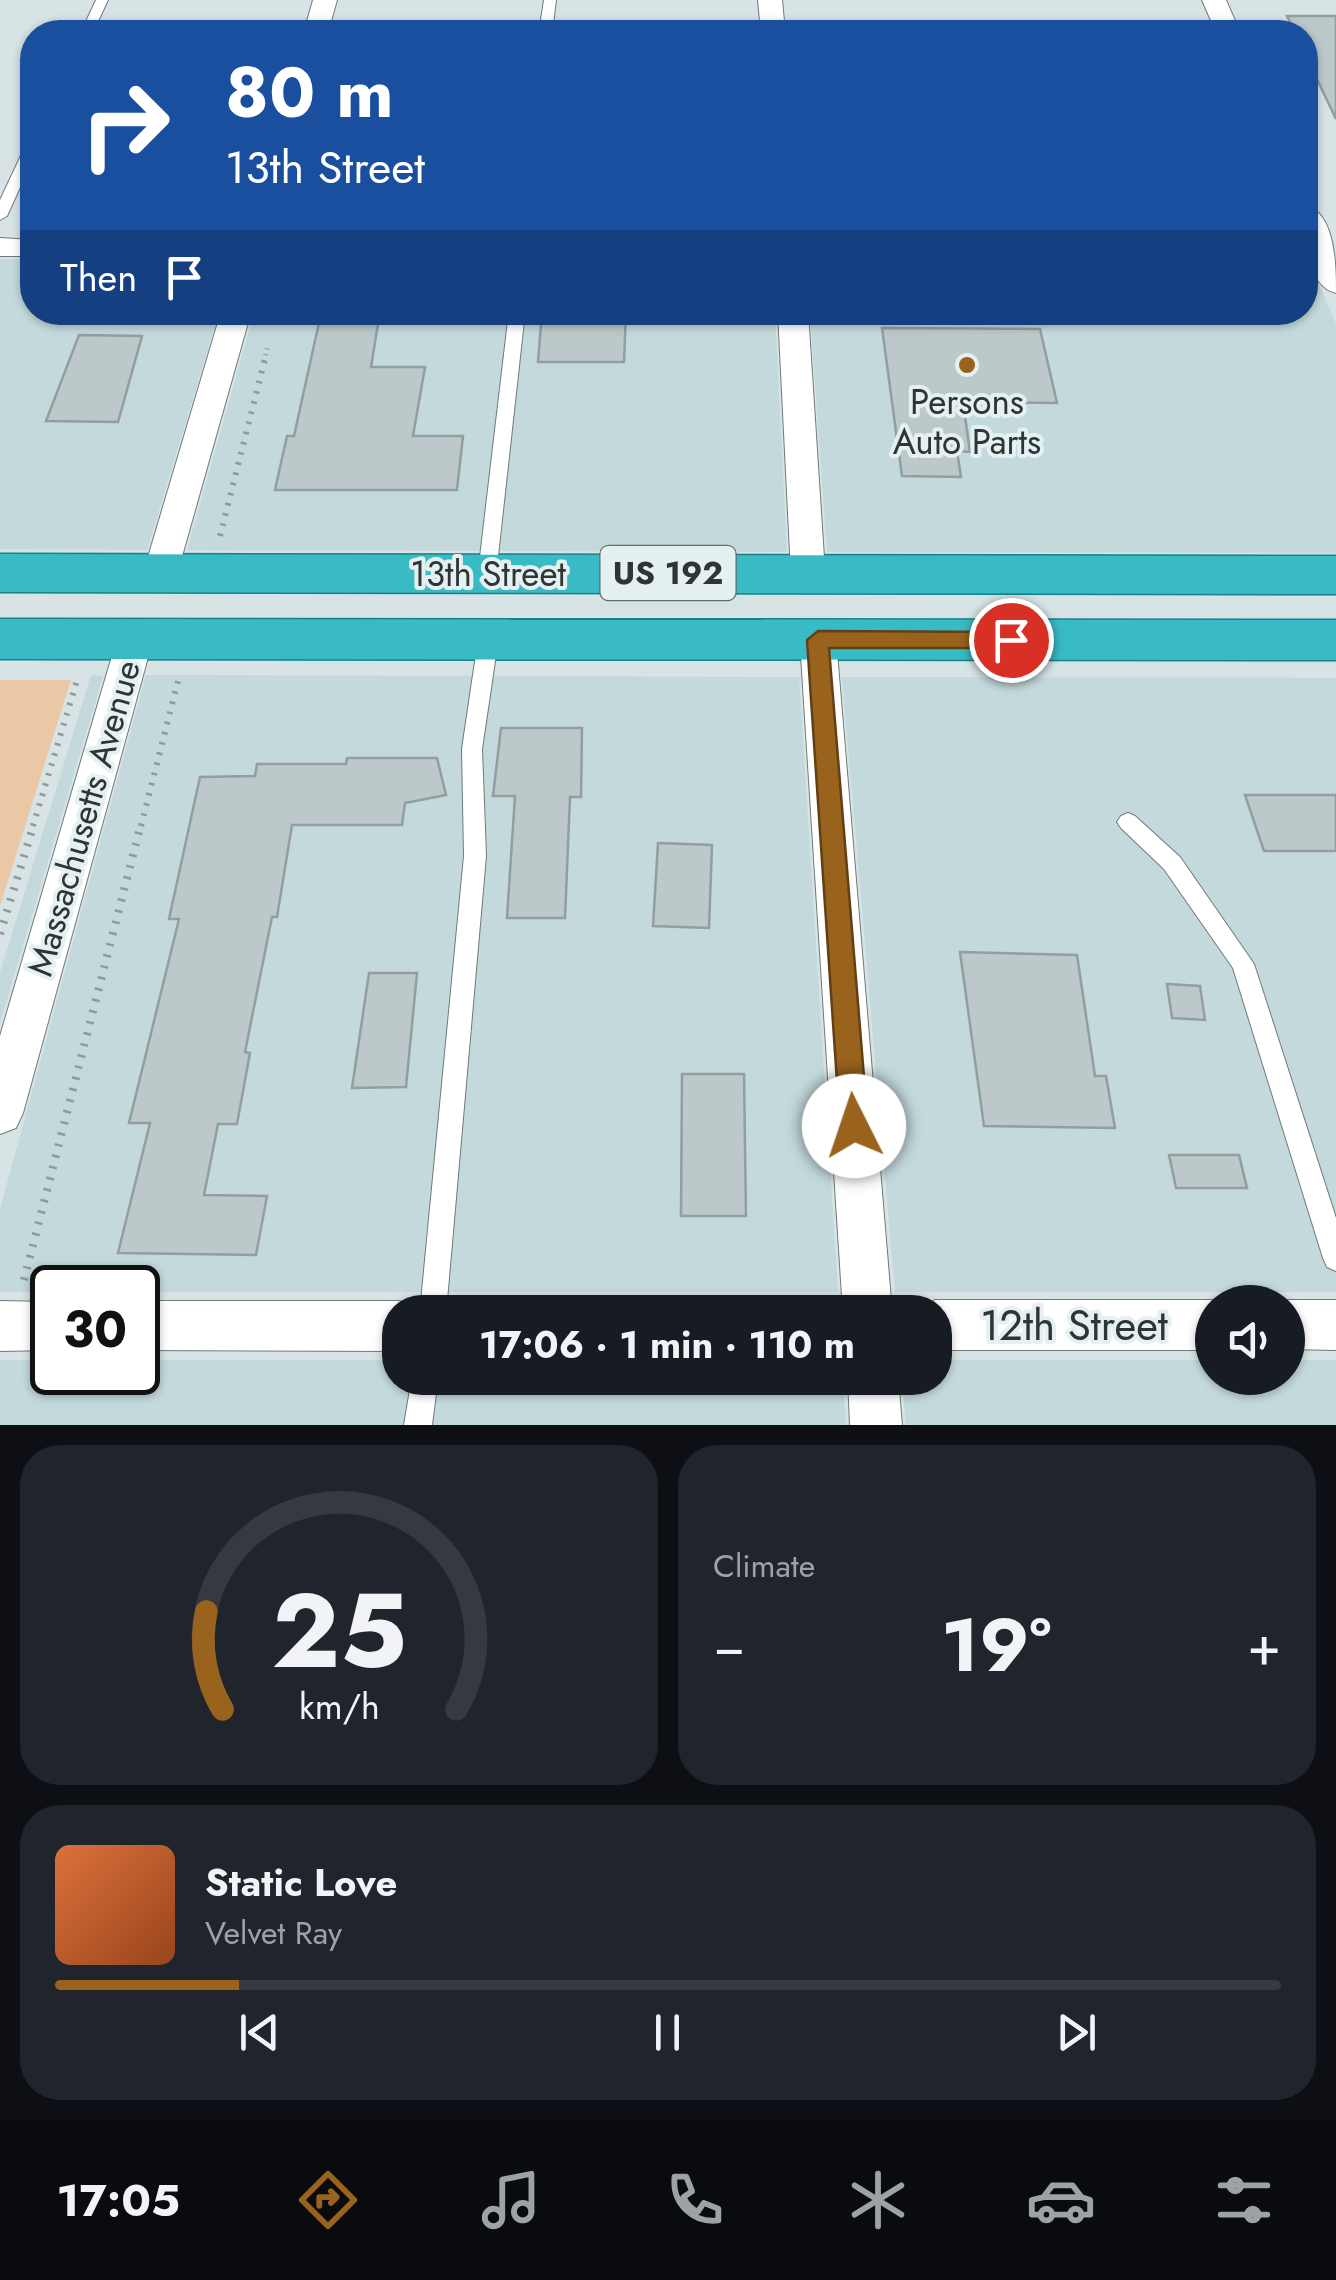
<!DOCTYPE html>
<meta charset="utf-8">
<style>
body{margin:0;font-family:Jost,sans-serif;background:#20242c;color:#f1f3f6;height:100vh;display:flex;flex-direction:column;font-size:38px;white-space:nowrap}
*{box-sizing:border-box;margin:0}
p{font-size:32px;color:#9ea1a6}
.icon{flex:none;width:55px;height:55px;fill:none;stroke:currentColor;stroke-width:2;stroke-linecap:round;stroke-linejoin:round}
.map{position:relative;height:1425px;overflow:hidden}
.drawer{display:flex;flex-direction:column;gap:20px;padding:20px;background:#0d0f14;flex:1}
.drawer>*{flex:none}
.guide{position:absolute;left:20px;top:20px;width:1298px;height:305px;border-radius:40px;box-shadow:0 2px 8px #0004;background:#1a4fa0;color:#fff;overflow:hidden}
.fabs{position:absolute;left:1195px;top:1285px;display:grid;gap:20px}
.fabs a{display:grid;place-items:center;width:110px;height:110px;border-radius:50%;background:#171b24;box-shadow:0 2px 8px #0004;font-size:50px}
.speed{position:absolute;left:30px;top:1265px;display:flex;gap:20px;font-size:50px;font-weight:700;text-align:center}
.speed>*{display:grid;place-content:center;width:130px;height:130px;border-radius:50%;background:#171b24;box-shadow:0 2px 8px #0004;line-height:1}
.speed .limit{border:5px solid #111;border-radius:15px;background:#fff;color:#111}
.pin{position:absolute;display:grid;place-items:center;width:85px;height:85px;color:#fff;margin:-42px;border:5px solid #fff;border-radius:50%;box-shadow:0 2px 10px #0007}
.me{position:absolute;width:110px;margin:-55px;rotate:356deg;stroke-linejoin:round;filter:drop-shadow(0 0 8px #0008)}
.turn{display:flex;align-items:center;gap:35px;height:210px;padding:0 40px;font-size:45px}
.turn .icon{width:130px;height:130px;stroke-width:2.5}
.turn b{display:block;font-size:70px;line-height:85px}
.then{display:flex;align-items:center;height:95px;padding:0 40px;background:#0003;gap:20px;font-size:38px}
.big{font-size:75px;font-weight:700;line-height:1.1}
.drawer .tile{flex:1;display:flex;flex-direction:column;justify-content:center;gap:15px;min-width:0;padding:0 35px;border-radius:40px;background:#20242c}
.drawer .dial{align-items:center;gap:0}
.dial svg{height:260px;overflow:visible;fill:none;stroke:#363941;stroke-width:7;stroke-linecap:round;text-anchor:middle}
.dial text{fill:#f1f3f6;stroke:none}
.song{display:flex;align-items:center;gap:30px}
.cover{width:120px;height:120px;border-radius:15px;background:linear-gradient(135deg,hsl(20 70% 55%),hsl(20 70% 35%))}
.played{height:10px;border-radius:5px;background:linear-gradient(90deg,#99621d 15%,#363941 15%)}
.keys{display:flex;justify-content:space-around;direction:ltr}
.heat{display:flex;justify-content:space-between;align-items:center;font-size:55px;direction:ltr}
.drawer .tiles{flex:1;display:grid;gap:20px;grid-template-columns:1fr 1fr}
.tile:last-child{grid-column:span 2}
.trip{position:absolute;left:382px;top:1295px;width:570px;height:100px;border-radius:40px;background:#171b24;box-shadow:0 2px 8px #0004;font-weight:700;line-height:100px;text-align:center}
.dock{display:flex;height:160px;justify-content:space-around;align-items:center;background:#090b0e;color:#9ea1a6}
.dock .icon{width:70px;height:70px}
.dock .current{color:#99621d}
.dock b{font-size:45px;color:#f1f3f6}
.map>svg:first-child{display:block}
.built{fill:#c3d9db}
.green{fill:#ebc8a5}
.building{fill:#bcc8c9;stroke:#929e9f;stroke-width:2.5}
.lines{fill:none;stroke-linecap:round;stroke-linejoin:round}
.service-casing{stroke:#6f7a7b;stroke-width:2}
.minor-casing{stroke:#6f7a7b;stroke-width:2}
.trunk-casing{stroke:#158188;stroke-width:3}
.path-far2{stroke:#909a9a;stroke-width:5;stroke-dasharray:1 5;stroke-linecap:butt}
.path-far1{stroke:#909a9a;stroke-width:6;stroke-dasharray:2.5 8;stroke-linecap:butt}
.path{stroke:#909a9a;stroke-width:8;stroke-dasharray:2.5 9;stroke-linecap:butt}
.service{fill:#fff;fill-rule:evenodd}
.minor{fill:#fff;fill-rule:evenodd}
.trunk{fill:#38bbc4;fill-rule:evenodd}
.route{fill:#99621d;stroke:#634013;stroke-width:2.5}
.poi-dot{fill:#99621d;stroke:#e4f0f2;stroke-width:4}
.labels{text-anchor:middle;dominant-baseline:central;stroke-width:8;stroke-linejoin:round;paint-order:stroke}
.shield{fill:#e4f0f2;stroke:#656c6d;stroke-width:2.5}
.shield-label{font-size:32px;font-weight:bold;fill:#2f3434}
.poi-label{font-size:35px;fill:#2f3434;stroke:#e4f0f2}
.street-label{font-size:35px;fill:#2f3434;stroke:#e4f0f2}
.near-street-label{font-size:42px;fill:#2f3434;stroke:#e4f0f2}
</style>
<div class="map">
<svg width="1336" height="1425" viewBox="0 0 1336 1425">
<rect width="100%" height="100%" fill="#d7e3e4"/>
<g class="built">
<path d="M0 259H32V312L219 313 147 550 0 549Z"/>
<path d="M1305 263H1310L1336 324V553L827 552 810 313 1305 312Z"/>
<path d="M254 313H775L787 552 187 550Z"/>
<path d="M91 675 103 676 0 1023V973Z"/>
<path d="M146 675 799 677 838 1292H138V1288H52V1292H0V1209Z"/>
<path d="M842 677 1336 678V1292H895Z"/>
<path d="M0 1360H52V1372H138V1360H400V1378H843L846 1425H0Z"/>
<path d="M935 1360H1212V1378H1288V1360H1336V1425H906L902 1378H935Z"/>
</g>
<path class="green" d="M0 680H71L0 906Z"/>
<g class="building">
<path d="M1287 16H1336V119L1305 54V32H1295Z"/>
<path d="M542 312H626L624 362H538Z"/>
<path d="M320 318H379L371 367H425L413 436H463L457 490H275L287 436H294Z"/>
<path d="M882 328 1040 329 1057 403 963 402 970 452 957 451 961 477 902 476Z"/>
<path d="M79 335 142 336 118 422 46 421Z"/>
<path d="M501 728H582L581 797H570L565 918H507L515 796H493Z"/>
<path d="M347 758H437L446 795 405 803 402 825H292L277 917H272L245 1052 250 1053 237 1124H218L204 1195 267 1196 256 1255 118 1253 150 1123H129L179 919H169L200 777 255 776 257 764H346Z"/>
<path d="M1245 795H1336V851H1264Z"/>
<path d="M658 843 712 845 709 928 653 926Z"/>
<path d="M960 952 1077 955 1095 1076H1106L1115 1128 984 1126Z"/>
<path d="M369 973H417L406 1087 352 1088Z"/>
<path d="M1167 984 1200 986 1205 1020 1172 1018Z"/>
<path d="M682 1074H744L746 1216H681Z"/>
<path d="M1169 1155H1239L1247 1188H1176Z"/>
</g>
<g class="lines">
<defs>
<g id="service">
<path d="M96 0H108L93 32H81Z"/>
<path d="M544 0H556L552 32H539Z"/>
<path d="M32 143V161L7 216 0 220V200L25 147Z"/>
<path d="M509 312H525L496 574 487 581 478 574Z"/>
<path d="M787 312H991L983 317 793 320 787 319Z"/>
<path d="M488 634 498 641 482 749 486 856 446 1312H420L464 856 462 749 478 641Z"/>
<path d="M1128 813 1135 816 1180 857 1254 964 1336 1218V1271L1327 1267 1323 1258 1233 968 1164 869 1121 828 1117 822 1121 816Z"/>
<path d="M412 1378H438L432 1425H404Z"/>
</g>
<g id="minor">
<path d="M313 0H337L328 32H304Z"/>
<path d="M758 0H782L785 32H761Z"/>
<path d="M1202 0H1226L1240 32H1216Z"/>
<path d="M1305 205C1336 213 1336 267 1336 293 1304 285 1305 231 1305 205Z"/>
<path d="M0 238 32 240V256H0Z"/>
<path d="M221 312H251L177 574 172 583 160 587 148 583 143 574Z"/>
<path d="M778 312H808L825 573 820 582 808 586 796 582 791 573Z"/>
<path d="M135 625 148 629 153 639 23 1113 16 1128 0 1134V1036L117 639 122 629Z"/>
<path d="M818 626 831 630 836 640 892 1312H843L800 640 805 630Z"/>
<path d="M935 1300H1212L1217 1302H1212V1350H935V1312H916Z"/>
<path d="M1288 1300H1336V1350L1288 1349V1302H1283Z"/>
<path d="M0 1301 52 1302V1350L0 1351Z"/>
<path d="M400 1301 419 1312H400V1351L138 1350V1301Z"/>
<path d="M848 1378H898L902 1425H850Z"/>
</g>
<g id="trunk">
<path d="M0 554 1336 556V594L0 592Z"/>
<path d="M0 619 1336 620V660L0 659Z"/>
</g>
</defs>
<use href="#service" class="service-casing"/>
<use href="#minor" class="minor-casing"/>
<use href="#trunk" class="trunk-casing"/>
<path class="path-far2" d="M264 361 268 345"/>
<g class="path-far1">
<path d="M220 536 265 359"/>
<path d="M33 826 78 677"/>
<path d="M141 826 179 677"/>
</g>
<g class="path">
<path d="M0 934 34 824"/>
<path d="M24 1280 141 824"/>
</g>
<use href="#service" class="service"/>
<use href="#minor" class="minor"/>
<use href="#trunk" class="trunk"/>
</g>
<path class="route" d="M818 631 1011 632 1022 640 1011 648H829L868 1126 864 1135 854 1139 844 1135 840 1126 807 640Z"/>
<circle class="poi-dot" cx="967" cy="365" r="10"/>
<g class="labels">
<rect class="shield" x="600.5" y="546" width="135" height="54" rx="8"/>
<g class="shield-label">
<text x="668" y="573">US 192</text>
</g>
<g class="poi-label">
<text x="967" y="402">Persons<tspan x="967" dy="40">Auto Parts</tspan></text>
</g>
<g class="street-label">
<text x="488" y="574">13th Street</text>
<text transform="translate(84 818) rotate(-74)">Massachusetts Avenue</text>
</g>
<g class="near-street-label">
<text x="1074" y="1325">12th Street</text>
</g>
</g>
</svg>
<div class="fabs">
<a><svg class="icon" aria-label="sound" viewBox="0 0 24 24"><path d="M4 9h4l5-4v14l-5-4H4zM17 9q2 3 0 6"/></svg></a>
</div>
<div class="speed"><div class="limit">30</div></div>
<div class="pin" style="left:1011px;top:640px;background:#d93025"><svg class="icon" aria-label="arrive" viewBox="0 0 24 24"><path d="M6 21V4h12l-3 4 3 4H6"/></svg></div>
<svg class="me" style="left:854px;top:1126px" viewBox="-20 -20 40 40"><circle r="19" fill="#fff"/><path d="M0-13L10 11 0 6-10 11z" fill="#99621d"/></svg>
<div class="trip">17:06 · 1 min · 110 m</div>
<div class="guide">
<div class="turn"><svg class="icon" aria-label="right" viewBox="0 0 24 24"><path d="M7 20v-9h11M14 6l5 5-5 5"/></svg><div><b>80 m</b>13th Street</div></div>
<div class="then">Then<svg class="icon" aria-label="arrive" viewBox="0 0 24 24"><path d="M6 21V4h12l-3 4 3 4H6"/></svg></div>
</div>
</div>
<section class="drawer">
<div class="tiles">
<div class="tile dial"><svg viewBox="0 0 100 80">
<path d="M14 69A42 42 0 1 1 86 69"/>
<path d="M14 69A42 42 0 0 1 9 39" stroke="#99621d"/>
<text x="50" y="56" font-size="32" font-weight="700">25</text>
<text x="50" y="72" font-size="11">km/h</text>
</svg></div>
<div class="tile"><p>Climate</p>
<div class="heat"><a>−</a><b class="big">19°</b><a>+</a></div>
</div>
<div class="tile">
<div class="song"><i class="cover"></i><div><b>Static Love</b><p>Velvet Ray</p></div></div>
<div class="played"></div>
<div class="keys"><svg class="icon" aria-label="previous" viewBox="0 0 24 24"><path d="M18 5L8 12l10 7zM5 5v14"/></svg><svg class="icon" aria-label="pause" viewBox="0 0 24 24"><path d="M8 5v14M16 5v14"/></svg><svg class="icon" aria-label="next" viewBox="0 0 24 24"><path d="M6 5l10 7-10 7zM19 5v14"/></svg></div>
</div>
</div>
</section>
<nav class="dock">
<b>17:05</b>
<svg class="icon current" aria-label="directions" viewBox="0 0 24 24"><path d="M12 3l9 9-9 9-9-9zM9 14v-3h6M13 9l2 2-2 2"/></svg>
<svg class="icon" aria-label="music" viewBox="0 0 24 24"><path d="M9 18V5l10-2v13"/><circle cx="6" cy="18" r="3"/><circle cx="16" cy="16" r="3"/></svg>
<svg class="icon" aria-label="phone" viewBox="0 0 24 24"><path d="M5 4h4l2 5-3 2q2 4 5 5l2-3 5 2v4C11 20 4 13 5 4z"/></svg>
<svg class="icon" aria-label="climate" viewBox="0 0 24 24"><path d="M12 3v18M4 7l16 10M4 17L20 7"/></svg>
<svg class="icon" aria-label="car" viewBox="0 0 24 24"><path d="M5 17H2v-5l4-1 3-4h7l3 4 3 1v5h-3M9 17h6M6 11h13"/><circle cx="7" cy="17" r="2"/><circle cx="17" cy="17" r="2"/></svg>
<svg class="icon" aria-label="filters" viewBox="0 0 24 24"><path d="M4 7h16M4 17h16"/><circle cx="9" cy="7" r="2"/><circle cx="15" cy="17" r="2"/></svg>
</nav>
